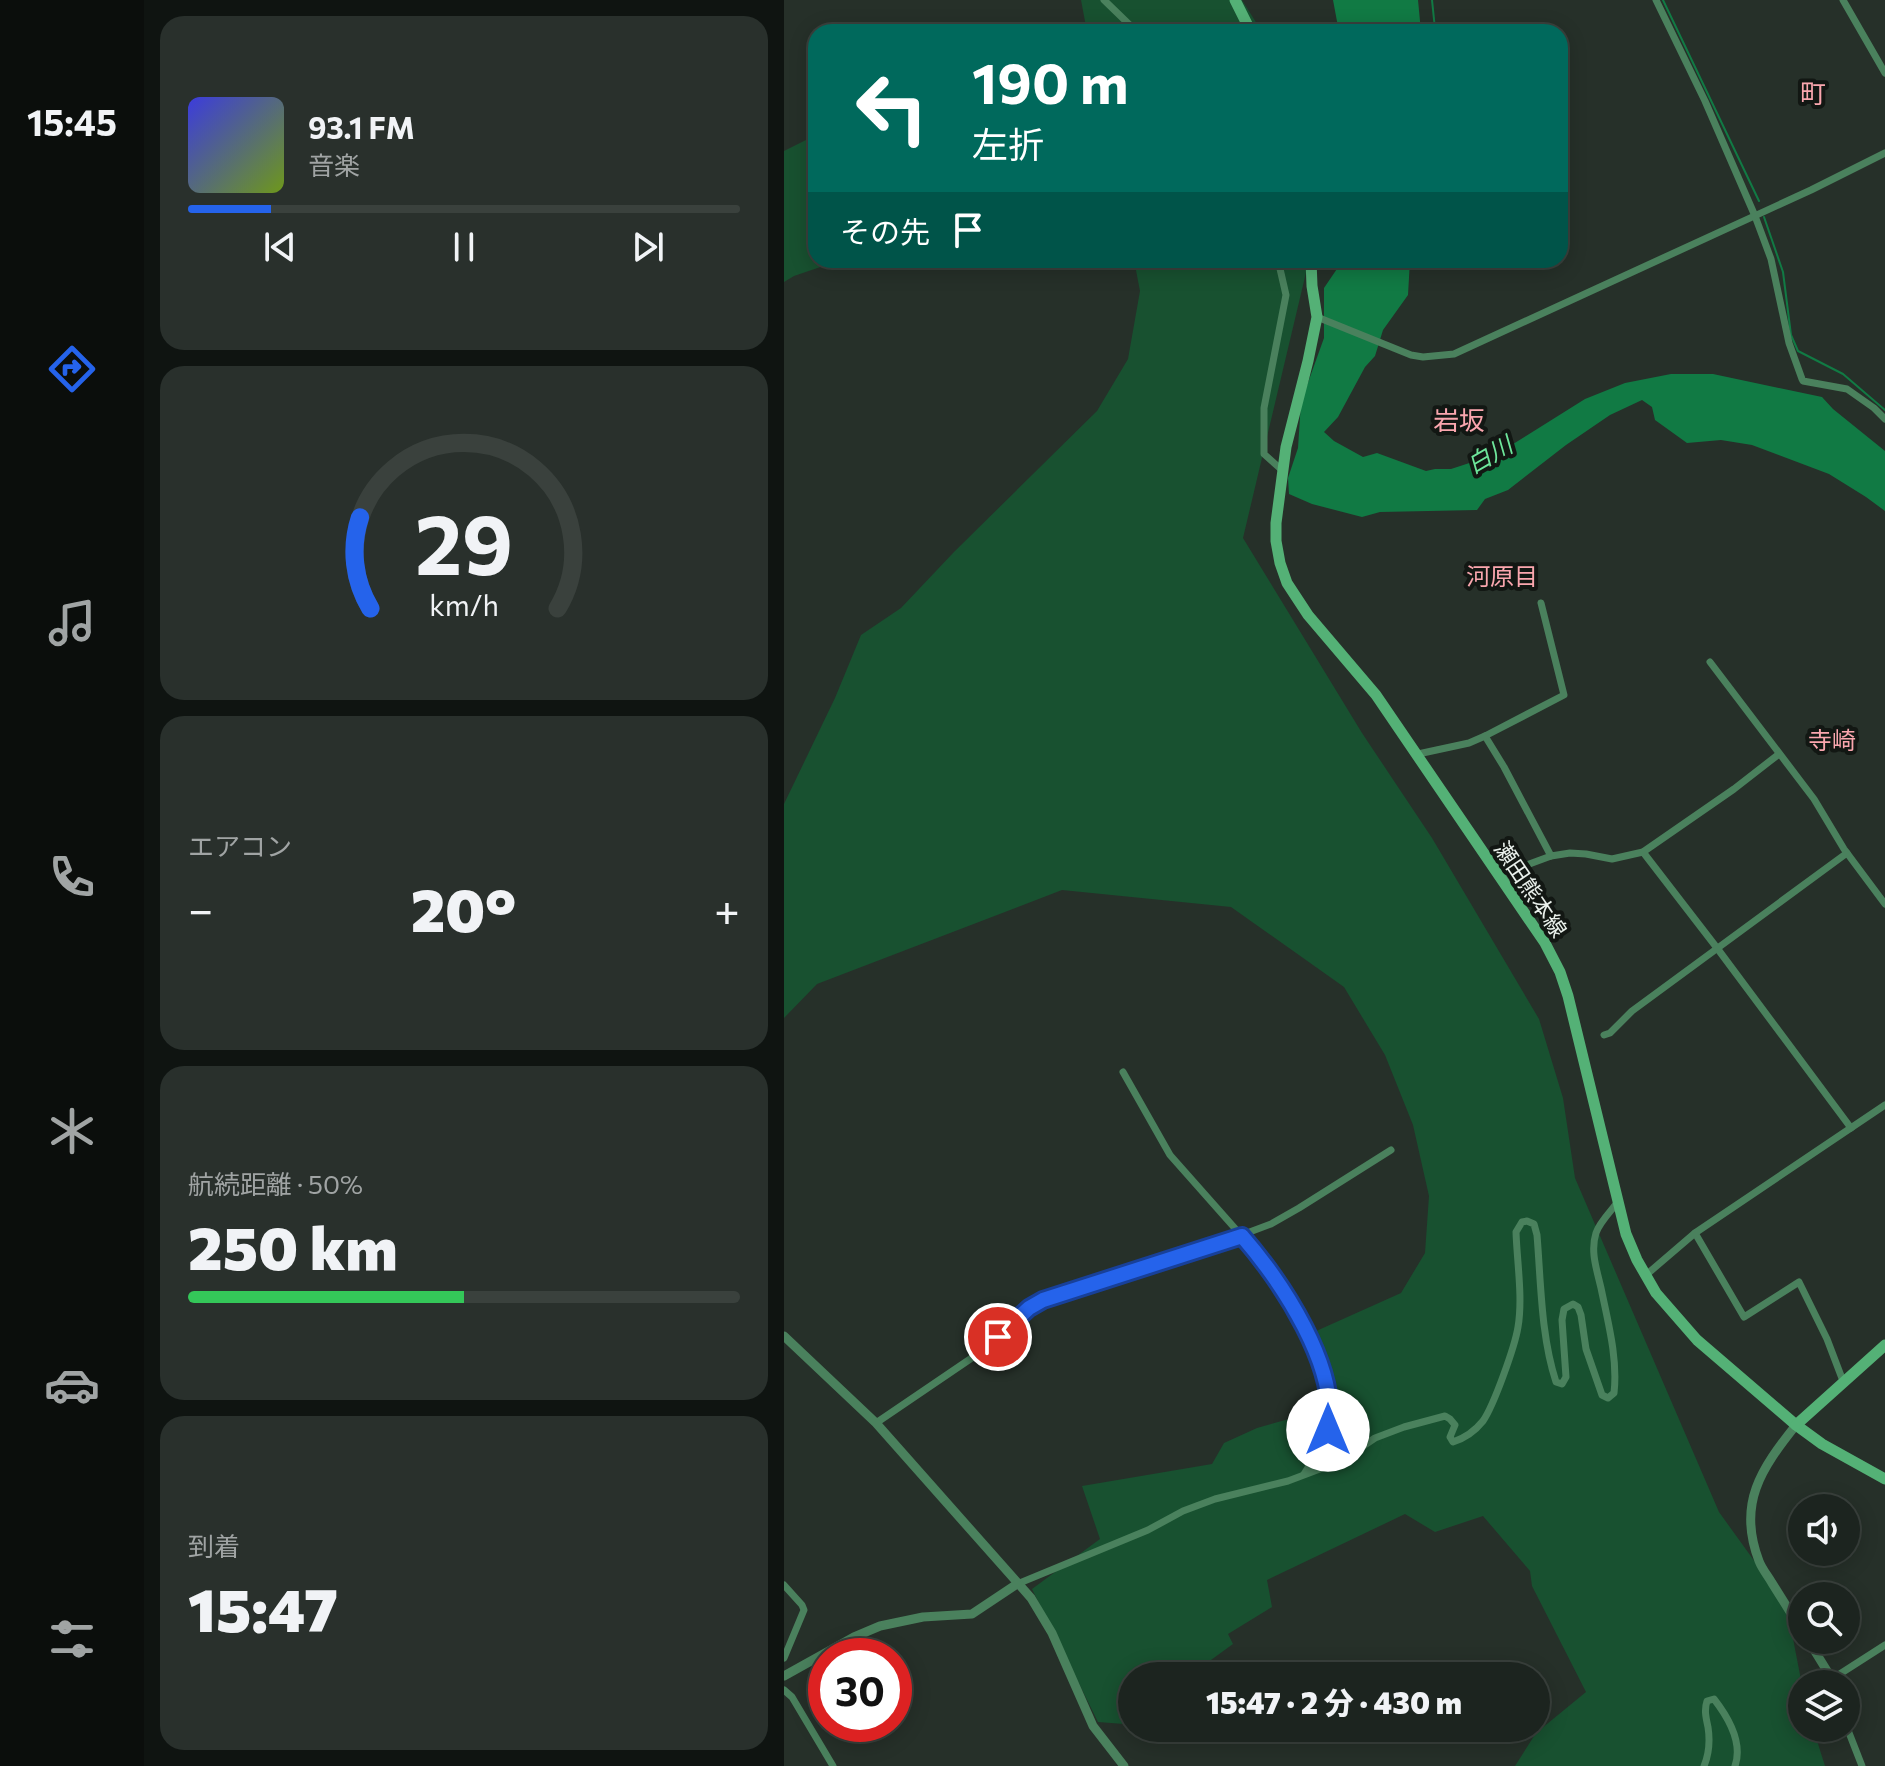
<!DOCTYPE html>
<html lang="ja">
<meta charset="utf-8">
<style>
body{margin:0;font-family:Commissioner,"Noto Sans JP",sans-serif;background:#29302c;color:#f1f3f6;height:100vh;display:flex;flex-direction:column;font-size:30px;white-space:nowrap}
*{box-sizing:border-box;margin:0}
p{font-size:26px;color:#a0a4a4}
.icon{flex:none;width:44px;height:44px;fill:none;stroke:currentColor;stroke-width:2;stroke-linecap:round;stroke-linejoin:round}
.map{position:relative;flex:1;overflow:hidden}
.panel{display:flex;flex-direction:column;gap:16px;padding:16px;background:#0f1411;width:640px}
.panel>*{flex:none}
.top-card{position:absolute;left:24px;top:24px;width:760px;height:244px;border-radius:24px;box-shadow:0 4px 20px #0003,0 0 0 2px #3a413d;background:#00695c;color:#fff;overflow:hidden}
.buttons{position:absolute;left:1004px;top:1494px;display:grid;gap:16px}
.buttons a{display:grid;place-items:center;width:72px;height:72px;border-radius:50%;background:#1c241f;box-shadow:0 4px 20px #0003,0 0 0 2px #3a413d;font-size:40px}
.speed{position:absolute;left:24px;top:1638px;display:flex;gap:16px;font-size:40px;font-weight:700;text-align:center}
.speed>*{display:grid;place-content:center;width:104px;height:104px;border-radius:50%;background:#1c241f;box-shadow:0 4px 20px #0003,0 0 0 2px #3a413d;line-height:1}
.speed .limit{border:12px solid #d22;background:#fff;color:#111}
.pin{position:absolute;display:grid;place-items:center;width:68px;height:68px;color:#fff;margin:-34px;border:4px solid #fff;border-radius:50%;box-shadow:0 2px 8px #0007}
.me{position:absolute;width:88px;margin:-44px;rotate:0deg;stroke-linejoin:round;filter:drop-shadow(0 0 6px #0008)}
.turn{display:flex;align-items:center;gap:28px;height:168px;padding:0 32px;font-size:36px}
.turn .icon{width:104px;height:104px;stroke-width:2.5}
.turn b{display:block;font-size:56px;line-height:68px}
.then{display:flex;align-items:center;height:76px;padding:0 32px;background:#0003;gap:16px;font-size:30px}
.big{font-size:60px;font-weight:800;line-height:1.1}
.panel .widget{flex:1;display:flex;flex-direction:column;justify-content:center;gap:12px;min-width:0;padding:0 28px;border-radius:24px;background:#29302c}
.panel .dial{align-items:center;gap:0}
.dial svg{height:208px;overflow:visible;fill:none;stroke:#3a413d;stroke-width:7;stroke-linecap:round;text-anchor:middle}
.dial text{fill:#f1f3f6;stroke:none}
.song{display:flex;align-items:center;gap:24px}
.cover{width:96px;height:96px;border-radius:12px;background:linear-gradient(135deg,hsl(240 70% 55%),hsl(80 70% 35%))}
.played{height:8px;border-radius:4px;background:linear-gradient(90deg,#2563eb 15%,#3a413d 15%)}
.keys{display:flex;justify-content:space-around;direction:ltr}
.heat{display:flex;justify-content:space-between;align-items:center;font-size:44px;direction:ltr}
.charge{height:12px;border-radius:6px;background:linear-gradient(90deg,#34c759 50%,#3a413d 0)}
.trip{position:absolute;left:334px;top:1662px;width:432px;height:80px;border-radius:40px;background:#1c241f;box-shadow:0 4px 20px #0003,0 0 0 2px #3a413d;font-weight:800;line-height:80px;text-align:center}
main{display:flex;flex:1;min-height:0}
.menu{display:flex;flex-direction:column;width:144px;justify-content:space-around;align-items:center;background:#0b0e0c;color:#a0a4a4}
.menu .icon{width:56px;height:56px}
.menu .selected{color:#2563eb}
.menu b{font-size:36px;color:#f1f3f6}
.map>svg:first-child{display:block}
.green{fill:#185130}
.water{fill:#117a44}
.lines{fill:none;stroke-linecap:round;stroke-linejoin:round}
.stream{stroke:#117a44;stroke-width:2}
.minor{stroke:#4a815d;stroke-width:7}
.tertiary{stroke:#4a815d;stroke-width:9}
.secondary{stroke:#54b176;stroke-width:11}
.route-casing{stroke:#184099;stroke-width:20}
.route{stroke:#2563eb;stroke-width:14}
.labels{text-anchor:middle;dominant-baseline:central;stroke-width:8;stroke-linejoin:round;paint-order:stroke}
.street-label{font-size:22px;fill:#eaf1ec;stroke:#121713}
.water-label{font-size:24px;font-style:italic;fill:#6ee69b;stroke:#121713}
.neighbourhood-label{font-size:24px;fill:#faa6ae;stroke:#121713}
.quarter-label{font-size:26px;fill:#faa6ae;stroke:#121713}
</style>
<main>
<nav class="menu">
<b>15:45</b>
<svg class="icon selected" aria-label="directions" viewBox="0 0 24 24"><path d="M12 3l9 9-9 9-9-9zM9 14v-3h6M13 9l2 2-2 2"/></svg>
<svg class="icon" aria-label="music" viewBox="0 0 24 24"><path d="M9 18V5l10-2v13"/><circle cx="6" cy="18" r="3"/><circle cx="16" cy="16" r="3"/></svg>
<svg class="icon" aria-label="phone" viewBox="0 0 24 24"><path d="M5 4h4l2 5-3 2q2 4 5 5l2-3 5 2v4C11 20 4 13 5 4z"/></svg>
<svg class="icon" aria-label="climate" viewBox="0 0 24 24"><path d="M12 3v18M4 7l16 10M4 17L20 7"/></svg>
<svg class="icon" aria-label="car" viewBox="0 0 24 24"><path d="M5 17H2v-5l4-1 3-4h7l3 4 3 1v5h-3M9 17h6M6 11h13"/><circle cx="7" cy="17" r="2"/><circle cx="17" cy="17" r="2"/></svg>
<svg class="icon" aria-label="filters" viewBox="0 0 24 24"><path d="M4 7h16M4 17h16"/><circle cx="9" cy="7" r="2"/><circle cx="15" cy="17" r="2"/></svg>
</nav>
<section class="panel">
<div class="widget">
<div class="song"><i class="cover"></i><div><b>93.1 FM</b><p>音楽</p></div></div>
<div class="played"></div>
<div class="keys"><svg class="icon" aria-label="previous" viewBox="0 0 24 24"><path d="M18 5L8 12l10 7zM5 5v14"/></svg><svg class="icon" aria-label="pause" viewBox="0 0 24 24"><path d="M8 5v14M16 5v14"/></svg><svg class="icon" aria-label="next" viewBox="0 0 24 24"><path d="M6 5l10 7-10 7zM19 5v14"/></svg></div>
</div>
<div class="widget dial"><svg viewBox="0 0 100 80">
<path d="M14 69A42 42 0 1 1 86 69"/>
<path d="M14 69A42 42 0 0 1 10 34" stroke="#2563eb"/>
<text x="50" y="56" font-size="32" font-weight="700">29</text>
<text x="50" y="72" font-size="11">km/h</text>
</svg></div>
<div class="widget"><p>エアコン</p>
<div class="heat"><a>−</a><b class="big">20°</b><a>+</a></div>
</div>
<div class="widget"><p>航続距離 · 50%</p><b class="big">250 km</b><div class="charge"></div></div>
<div class="widget"><p>到着</p><b class="big">15:47</b></div>
</section>
<div class="map">
<svg width="1101" height="1766" viewBox="0 0 1101 1766">
<rect width="100%" height="100%" fill="#263029"/>
<g class="green">
<path d="M297 0H458L478 32H303Z"/>
<path d="M32 135V260H57L10 276 0 282V151Z"/>
<path d="M350 260H525L459 538 578 733 648 838 755 1019 779 1098 791 1178 935 1512 979 1573 1005 1618 1018 1685V1728H1029L1041 1766H731L752 1733 802 1692 748 1586 746 1571 699 1516 651 1532 621 1514 483 1580 488 1607 444 1634 449 1644 405 1676H348V1718L340 1724 314 1722 248 1589 316 1539 298 1486 428 1464 440 1443 473 1428 551 1406 530 1332 617 1293 641 1253 645 1196 629 1125 601 1055 560 987 447 907 278 890 33 984 0 1018V804L51 698 77 635 117 608 170 552 313 411 344 359 356 291Z"/>
</g>
<g class="water">
<path d="M549 0H634L637 32H555Z"/>
<path d="M559 260H626L624 295 599 330 591 356 581 367 554 417 540 432 550 441 579 457 593 453 642 471 651 469H667L713 454 801 399 841 383 887 374H929L1038 397 1049 409 1101 451V511L1082 497 1045 474 968 445 937 440 903 443 871 420 868 407 858 400 826 415 782 445 724 490 701 499 693 510 596 512 578 517 528 504 505 494 504 478 514 448 517 402 540 338V288Z"/>
</g>
<g class="lines">
<g class="stream">
<path d="M648 0 651 29"/>
<path d="M879 0 975 201"/>
<path d="M980 217 999 272 1007 335 1014 351 1059 374 1101 410"/>
</g>
<g class="minor">
<path d="M320 0 353 32"/>
<path d="M872 0 921 101 971 216 987 259 1005 343 1018 379 1019 381 1063 389 1090 408 1101 419"/>
<path d="M1059 0 1101 73"/>
<path d="M494 260 502 295 480 408V454L499 471"/>
<path d="M533 317 627 355 639 357 670 354 1027 190 1101 153"/>
<path d="M926 662 1030 799 1060 849 1101 904"/>
<path d="M701 736 720 767 767 856"/>
<path d="M634 754 685 743 701 736 780 695 757 603"/>
<path d="M859 852 933 948 1067 1128"/>
<path d="M719 881 740 866 767 856 786 853 802 854 828 859 859 852 950 789 995 754"/>
<path d="M820 1035 826 1033 848 1011 1063 853"/>
<path d="M339 1072 386 1155 479 1260 508 1304 529 1347 542 1384 546 1400 547 1415 544 1430 535 1450 520 1474"/>
<path d="M911 1233 960 1317 1015 1282 1043 1339 1059 1381"/>
<path d="M862 1275 911 1233 1101 1105"/>
<path d="M92 1423 198 1351 245 1308 259 1300 358 1267 415 1251 487 1224 515 1208 607 1150"/>
<path d="M233 1584 364 1530 399 1511 431 1499 504 1481 557 1461 591 1438 620 1427 661 1416 666 1419 671 1425 666 1437 669 1442C681 1438 691 1431 699 1421 710 1405 731 1346 734 1327 739 1298 733 1262 732 1232L738 1222 743 1221 750 1224 753 1235C757 1284 757 1336 772 1382L778 1384 782 1377 778 1320 780 1309 789 1304 794 1307 797 1315 802 1349 818 1395 824 1398 830 1393C834 1359 824 1322 817 1288 813 1270 806 1252 812 1233 815 1223 826 1212 833 1203"/>
<path d="M0 1585 18 1605 20 1610 0 1658"/>
<path d="M1049 1684 1048 1679 1101 1645"/>
<path d="M0 1690 8 1697 49 1766"/>
<path d="M1062 1725 1078 1766"/>
<path d="M920 1766C925 1754 926 1740 924 1727 922 1718 920 1710 923 1701L930 1699C944 1717 959 1743 951 1766"/>
</g>
<g class="tertiary">
<path d="M0 1336 92 1423 247 1598 268 1633 309 1726 340 1766"/>
<path d="M1012 1425C977 1469 953 1504 975 1561 978 1569 984 1576 988 1583 998 1599 1008 1615 1018 1631"/>
<path d="M1024 1640 1048 1679"/>
<path d="M0 1676 70 1637 96 1626 139 1617 188 1614 233 1584"/>
</g>
<g class="secondary">
<path d="M451 0 467 32"/>
<path d="M527 260 528 286 533 317 524 361 502 447 492 523V541L496 563 503 583 524 615 592 695 761 943 776 972 784 996 842 1234 853 1260 872 1293 913 1340 1012 1425 1038 1444 1101 1479"/>
<path d="M1012 1425 1101 1345"/>
</g>
</g>
<g class="lines">
<defs>
<path id="route" d="M214 1337 245 1308 259 1300 458 1236C497 1281 556 1368 544 1430"/>
</defs>
<use href="#route" class="route-casing"/>
<use href="#route" class="route"/>
</g>
<g class="labels">
<g class="street-label">
<text transform="translate(747 889) rotate(56)">瀬田熊本線</text>
</g>
<g class="water-label">
<text transform="translate(705 454) rotate(-30)">白川</text>
</g>
<g class="neighbourhood-label">
<text x="718" y="575">河原目</text>
<text x="1048" y="739">寺崎</text>
</g>
<g class="quarter-label">
<text x="1029" y="92">町</text>
<text x="675" y="419">岩坂</text>
</g>
</g>
</svg>
<div class="buttons">
<a><svg class="icon" aria-label="sound" viewBox="0 0 24 24"><path d="M4 9h4l5-4v14l-5-4H4zM17 9q2 3 0 6"/></svg></a>
<a><svg class="icon" aria-label="search" viewBox="0 0 24 24"><circle cx="10" cy="10" r="6"/><path d="M15 15l6 6"/></svg></a>
<a><svg class="icon" aria-label="layers" viewBox="0 0 24 24"><path d="M12 4l9 5-9 5-9-5zM3 14l9 5 9-5"/></svg></a>
</div>
<div class="speed"><div class="limit">30</div></div>
<div class="pin" style="left:214px;top:1337px;background:#d93025"><svg class="icon" aria-label="arrive" viewBox="0 0 24 24"><path d="M6 21V4h12l-3 4 3 4H6"/></svg></div>
<svg class="me" style="left:544px;top:1430px" viewBox="-20 -20 40 40"><circle r="19" fill="#fff"/><path d="M0-13L10 11 0 6-10 11z" fill="#2563eb"/></svg>
<div class="trip">15:47 · 2 分 · 430 m</div>
<div class="top-card">
<div class="turn"><svg class="icon" aria-label="left" viewBox="0 0 24 24"><path d="M17 20v-9H6M10 6l-5 5 5 5"/></svg><div><b>190 m</b>左折</div></div>
<div class="then">その先<svg class="icon" aria-label="arrive" viewBox="0 0 24 24"><path d="M6 21V4h12l-3 4 3 4H6"/></svg></div>
</div>
</div>
</main>
